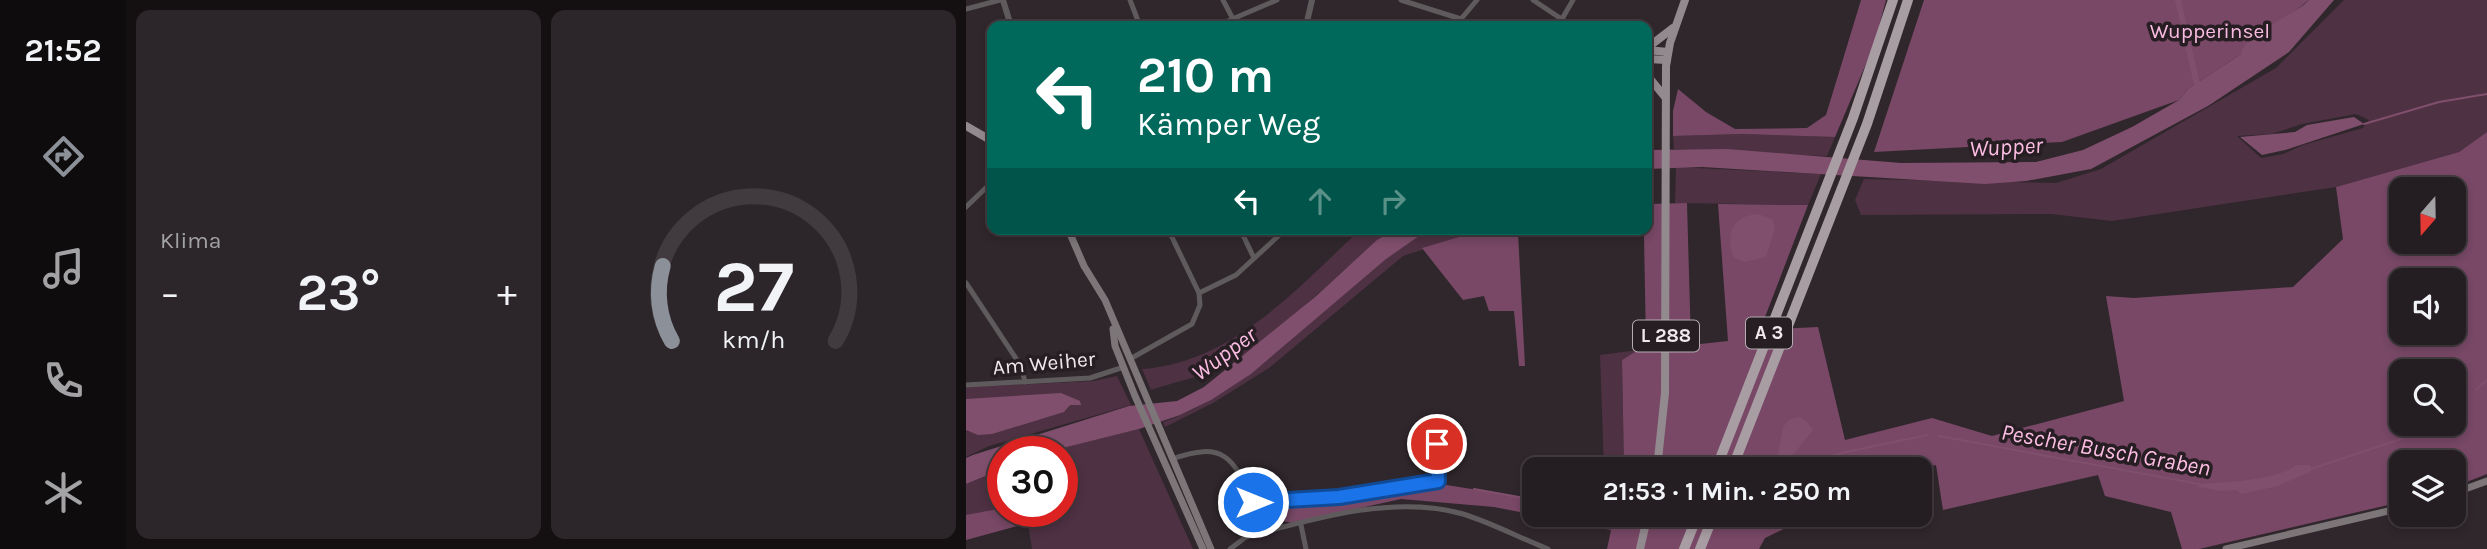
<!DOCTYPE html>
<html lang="de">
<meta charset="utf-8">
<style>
body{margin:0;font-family:Karla,sans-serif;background:#2c262a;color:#f1f3f6;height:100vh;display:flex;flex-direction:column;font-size:26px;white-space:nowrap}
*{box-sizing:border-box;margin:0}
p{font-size:23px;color:#a3a2a5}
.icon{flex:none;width:38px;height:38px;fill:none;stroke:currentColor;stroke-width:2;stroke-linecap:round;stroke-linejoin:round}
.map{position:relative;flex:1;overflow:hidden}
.panel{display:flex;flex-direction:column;gap:10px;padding:10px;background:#141012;width:840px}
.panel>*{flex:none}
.top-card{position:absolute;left:21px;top:21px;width:665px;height:214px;border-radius:14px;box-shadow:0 4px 10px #0003,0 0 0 2px #413b3f;background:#00695c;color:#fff;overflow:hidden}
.needle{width:46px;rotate:200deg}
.controls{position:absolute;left:1423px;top:177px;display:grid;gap:14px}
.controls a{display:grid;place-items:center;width:77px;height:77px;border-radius:14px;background:#241d21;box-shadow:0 4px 10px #0003,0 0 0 2px #413b3f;font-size:35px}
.speed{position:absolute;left:21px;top:436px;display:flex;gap:14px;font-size:35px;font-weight:700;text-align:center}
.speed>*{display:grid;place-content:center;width:91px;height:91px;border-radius:50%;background:#241d21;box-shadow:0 4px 10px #0003,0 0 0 2px #413b3f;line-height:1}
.speed .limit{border:10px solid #d22;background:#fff;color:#111}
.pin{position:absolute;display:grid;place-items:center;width:60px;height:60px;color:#fff;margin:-30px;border:4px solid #fff;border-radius:50%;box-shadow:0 2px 7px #0007}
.me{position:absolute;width:77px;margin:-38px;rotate:90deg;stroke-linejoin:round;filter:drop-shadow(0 0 5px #0008)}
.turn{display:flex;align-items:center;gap:24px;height:147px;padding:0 35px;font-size:32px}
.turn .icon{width:91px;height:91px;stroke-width:2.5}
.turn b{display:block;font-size:49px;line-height:60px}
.lanes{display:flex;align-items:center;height:66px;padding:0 35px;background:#0003;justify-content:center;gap:35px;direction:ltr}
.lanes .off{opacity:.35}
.big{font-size:52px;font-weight:700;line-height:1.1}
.panel .card{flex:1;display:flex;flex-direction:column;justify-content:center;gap:10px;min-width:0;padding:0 24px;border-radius:14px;background:#2c262a}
.panel .dial{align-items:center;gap:0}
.dial svg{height:182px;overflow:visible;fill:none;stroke:#413b3f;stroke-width:7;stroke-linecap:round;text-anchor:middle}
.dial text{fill:#f1f3f6;stroke:none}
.heat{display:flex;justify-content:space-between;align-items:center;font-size:38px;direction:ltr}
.panel .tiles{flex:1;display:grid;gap:10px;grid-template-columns:repeat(2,1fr)}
.trip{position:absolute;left:556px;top:457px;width:410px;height:70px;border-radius:14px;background:#241d21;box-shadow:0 4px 10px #0003,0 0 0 2px #413b3f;font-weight:700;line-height:70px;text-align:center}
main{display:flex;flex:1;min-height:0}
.menu{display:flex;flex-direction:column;width:126px;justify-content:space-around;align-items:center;background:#0e0c0d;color:#a3a2a5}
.menu .icon{width:49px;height:49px}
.menu .current{color:#8c9099}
.menu b{font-size:32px;color:#f1f3f6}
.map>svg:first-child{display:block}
.green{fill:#4e3143;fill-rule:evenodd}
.forest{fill:#784866;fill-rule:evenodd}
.water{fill:#804f6d}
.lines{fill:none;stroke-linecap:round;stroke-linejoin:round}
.stream{stroke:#804f6d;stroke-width:2}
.canal{stroke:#804f6d;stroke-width:6}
.minor{stroke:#5f5b5d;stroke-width:5}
.tertiary{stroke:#5f5b5d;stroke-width:6}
.secondary{stroke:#7c7679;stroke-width:7}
.primary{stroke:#938a8f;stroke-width:8}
.motorway{stroke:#a89da3;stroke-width:10}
.route-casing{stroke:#114b97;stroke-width:18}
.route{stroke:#1a73e8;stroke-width:12}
.labels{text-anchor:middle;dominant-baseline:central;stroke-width:7;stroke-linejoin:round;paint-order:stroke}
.shield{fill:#261e22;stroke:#b3acb0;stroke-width:2}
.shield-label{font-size:19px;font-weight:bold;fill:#efe9ed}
.park-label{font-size:21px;fill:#f9bae0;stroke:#261e22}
.street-label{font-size:21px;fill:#efe9ed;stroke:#261e22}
.water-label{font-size:23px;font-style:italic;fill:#fcbde3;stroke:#261e22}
</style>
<main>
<nav class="menu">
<b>21:52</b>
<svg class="icon current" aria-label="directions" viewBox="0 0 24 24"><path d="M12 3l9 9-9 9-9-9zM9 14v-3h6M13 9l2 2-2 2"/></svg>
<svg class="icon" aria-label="music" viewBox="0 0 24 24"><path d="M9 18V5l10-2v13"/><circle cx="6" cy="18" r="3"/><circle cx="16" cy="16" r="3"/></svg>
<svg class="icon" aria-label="phone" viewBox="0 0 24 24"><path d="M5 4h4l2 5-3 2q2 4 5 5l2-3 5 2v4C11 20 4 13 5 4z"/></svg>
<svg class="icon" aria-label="climate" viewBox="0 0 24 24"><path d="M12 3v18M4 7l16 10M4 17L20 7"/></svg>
</nav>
<section class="panel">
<div class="tiles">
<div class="card"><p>Klima</p>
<div class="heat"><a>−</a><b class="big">23°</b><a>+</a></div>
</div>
<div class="card dial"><svg viewBox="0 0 100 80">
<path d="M14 69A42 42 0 1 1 86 69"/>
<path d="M14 69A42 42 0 0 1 10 36" stroke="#8c9099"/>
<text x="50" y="56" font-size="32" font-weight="700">27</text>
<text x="50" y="72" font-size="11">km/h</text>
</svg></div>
</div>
</section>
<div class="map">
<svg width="1521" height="549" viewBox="0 0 1521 549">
<rect width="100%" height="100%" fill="#30272c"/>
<g class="green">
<path d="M1378 0H1521V132L1493 152 1370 187 1146 221 1085 214 895 215 889 200 898 179 1090 183 1135 169 1310 68ZM1390 114 1403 120 1397 128 1337 145 1317 154 1295 158 1271 136 1306 134 1336 124Z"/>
<path d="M776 134 869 137 861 156 708 149 707 136Z"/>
<path d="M710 167 855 174 842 205 709 203Z"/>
<path d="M395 229H430C373 268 329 322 270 359 244 376 214 380 185 390L176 369C268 362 331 288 395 229Z"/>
<path d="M463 229H520L437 256 303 368 247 403 199 427 197 422C303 384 367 284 463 229Z"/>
<path d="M672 350 656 360 658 469H638L634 355Z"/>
<path d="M151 376 165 405 23 446 0 457V387L128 381Z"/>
<path d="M173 429 227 549H66L62 523 0 540V484L37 470V511H96V452L85 451Z"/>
</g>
<g class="forest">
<path d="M895 0H920L908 45 869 137 776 134 707 136V111L712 89 740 112 769 129 841 128 860 115Z"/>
<path d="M958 0H1343L1275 54 1223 88 1213 100 1096 142 908 152Z"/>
<path d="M1521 132V474L1488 487V462H1435V502L1233 549H1216L1205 512 1139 496 1132 475 977 510 970 465 954 469H658L656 360 680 345 678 236 681 204 721 203 725 345 762 341 752 204 842 205 794 330 852 327 879 440 966 418 1026 436 1158 401 1140 296 1168 298 1327 287 1377 239 1370 187 1493 152ZM1435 189H1488V242H1435ZM1435 280H1488V332H1435ZM1435 371H1488V424H1435Z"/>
<path d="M520 229H548L552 233 559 366H553L548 311H523L518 296 497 300 456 248Z"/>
<path d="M474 484 569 499V514L847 515 799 538 793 549H641L645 530 528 507 435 499 326 523 317 521V513L296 514 297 506H325Z"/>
<path d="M37 508V511H61L62 523 0 540V515Z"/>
</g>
<g class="water">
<path d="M1343 0H1368L1323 52 1242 106 1125 169 1060 181 1019 184 736 167 681 169V150L761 149 935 163 1070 162 1117 150 1166 127 1213 100 1223 88 1275 54C1278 33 1328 16 1343 0Z"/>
<path d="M1388 117 1398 124 1319 150 1296 155 1274 137 1329 132 1341 125Z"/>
<path d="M792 214 806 219 809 229 800 257 779 262 767 257C760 233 766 216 792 214Z"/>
<path d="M430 229H463L420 259 285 374 245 400 214 415 173 429 85 451 37 452V469L0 484V458L7 455 163 406 211 401 238 387 349 297 411 240Z"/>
<path d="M95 393 114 401 115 405H104L98 412 26 434 12 435 0 430V399Z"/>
<path d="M832 417 840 421 847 430 826 456 811 460 817 427 823 420Z"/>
<path d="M1330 465H1344L1346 468 1344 472 1312 486 1275 494 1271 490 1255 491 1233 487V484C1259 482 1311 481 1330 465Z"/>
</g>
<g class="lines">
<g class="stream">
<path d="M1398 124 1473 102 1521 94"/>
<path d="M1510 390 1521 380"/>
<path d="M1488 408 1490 406"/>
<path d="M973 436 1233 484"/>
<path d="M723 469 730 462"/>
<path d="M817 469 880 452 961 435"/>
<path d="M1345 469 1435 439 1461 424"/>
<path d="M508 489 569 500"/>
</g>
<path class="canal" d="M1212 0 1232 89"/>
<g class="minor">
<path d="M164 0 174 26"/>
<path d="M257 0 267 19"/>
<path d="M435 0 495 19 511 0"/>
<path d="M567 0 606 26"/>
<path d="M0 9 34 0"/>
<path d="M596 19 607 0"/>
<path d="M250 26 311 0"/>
<path d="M0 207 26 182"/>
<path d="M202 229 233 293"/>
<path d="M274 229 288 258"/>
<path d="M0 283 55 366 59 382"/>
<path d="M164 359 226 324 234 305 233 293 270 275 320 229"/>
<path d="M0 385 124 378 158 367"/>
<path d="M206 459C257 441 267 456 287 502L373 497 472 481 471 444"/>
<path d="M335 525 340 549"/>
<path d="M264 549 280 537C346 519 429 494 497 514 526 523 554 538 582 549"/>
</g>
<g class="tertiary">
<path d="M37 0 45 26"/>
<path d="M340 26 346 0"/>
</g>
<g class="secondary">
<path d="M102 229 118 266 139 300 245 549"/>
<path d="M147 329 149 346 169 396 237 549"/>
<path d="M1488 493 1521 481"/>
<path d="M1260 549 1435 508"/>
</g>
<g class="primary">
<path d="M681 48 707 28"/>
<path d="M681 50 702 52"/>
<path d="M681 59 701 60"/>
<path d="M681 75 699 97"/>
<path d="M0 126 26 141"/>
<path d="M691 469 699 393 700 66 704 43 719 0"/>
<path d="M674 549 682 514"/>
</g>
<g class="motorway">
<path d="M750 469 887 118 927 0"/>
<path d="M766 469 901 124 942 0"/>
<path d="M718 549 732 514"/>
<path d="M734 549 748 514"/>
</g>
</g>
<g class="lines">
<defs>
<path id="route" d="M287 502 373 497 472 481 471 444"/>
</defs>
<use href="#route" class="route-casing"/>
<use href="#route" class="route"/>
</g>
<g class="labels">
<g class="shield">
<rect x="780" y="317.5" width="46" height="31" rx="5"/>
<rect x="667" y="320.5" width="66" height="31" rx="5"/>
</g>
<g class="shield-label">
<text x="803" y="333">A 3</text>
<text x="700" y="336">L 288</text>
</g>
<g class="park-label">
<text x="1244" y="31">Wupperinsel</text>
</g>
<g class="street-label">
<text transform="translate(78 363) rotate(-5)">Am Weiher</text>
</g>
<g class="water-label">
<text transform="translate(1040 147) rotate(-3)">Wupper</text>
<text transform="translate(258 354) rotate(-36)">Wupper</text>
<text transform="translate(1140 450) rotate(10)">Pescher Busch Graben</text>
</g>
</g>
</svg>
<div class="controls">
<a><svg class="needle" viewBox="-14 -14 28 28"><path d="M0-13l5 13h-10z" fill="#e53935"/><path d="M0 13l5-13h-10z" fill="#a3a2a5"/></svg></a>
<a><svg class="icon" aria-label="sound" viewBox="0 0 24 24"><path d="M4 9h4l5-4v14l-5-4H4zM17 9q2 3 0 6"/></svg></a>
<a><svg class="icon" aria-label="search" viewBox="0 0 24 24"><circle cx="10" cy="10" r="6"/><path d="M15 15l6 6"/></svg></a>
<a><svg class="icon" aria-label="layers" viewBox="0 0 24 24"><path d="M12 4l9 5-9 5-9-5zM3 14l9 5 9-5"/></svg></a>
</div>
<div class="speed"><div class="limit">30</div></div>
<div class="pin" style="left:471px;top:444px;background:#d93025"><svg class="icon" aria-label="arrive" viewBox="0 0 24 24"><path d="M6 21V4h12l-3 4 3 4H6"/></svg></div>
<svg class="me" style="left:287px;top:502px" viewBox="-20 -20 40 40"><circle r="17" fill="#1a73e8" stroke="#fff" stroke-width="3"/><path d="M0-11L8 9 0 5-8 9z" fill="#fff"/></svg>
<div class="trip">21:53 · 1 Min. · 250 m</div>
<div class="top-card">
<div class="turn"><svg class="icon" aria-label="left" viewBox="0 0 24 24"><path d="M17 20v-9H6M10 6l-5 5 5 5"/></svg><div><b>210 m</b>Kämper Weg</div></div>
<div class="lanes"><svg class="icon" aria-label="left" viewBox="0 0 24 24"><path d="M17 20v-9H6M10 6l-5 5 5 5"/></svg><svg class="icon off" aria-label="ahead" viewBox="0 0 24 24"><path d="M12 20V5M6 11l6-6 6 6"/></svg><svg class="icon off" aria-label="right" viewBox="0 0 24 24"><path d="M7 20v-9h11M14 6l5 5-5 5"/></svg></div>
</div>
</div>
</main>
